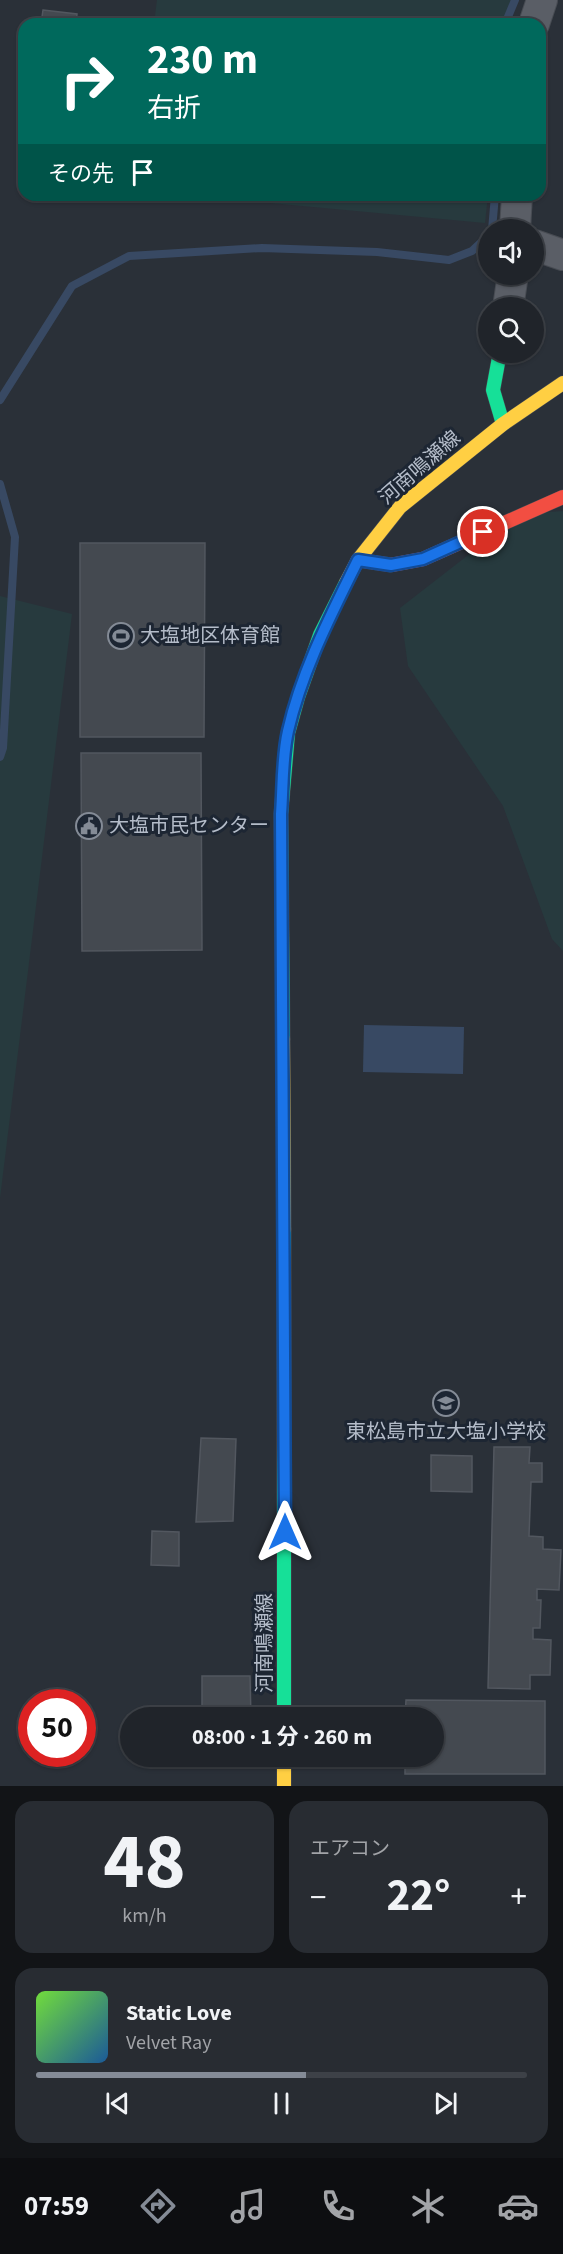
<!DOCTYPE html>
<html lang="ja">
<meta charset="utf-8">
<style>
body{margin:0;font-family:"Source Sans 3","Noto Sans JP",sans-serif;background:#282c32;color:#f1f3f6;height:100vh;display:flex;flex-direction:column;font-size:22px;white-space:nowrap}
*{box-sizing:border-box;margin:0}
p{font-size:20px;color:#a2a4a8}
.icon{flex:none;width:33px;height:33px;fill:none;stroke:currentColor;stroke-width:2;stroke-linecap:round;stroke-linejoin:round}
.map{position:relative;height:1786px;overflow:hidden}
.sheet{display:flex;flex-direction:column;gap:15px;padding:15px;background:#121417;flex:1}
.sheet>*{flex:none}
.top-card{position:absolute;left:18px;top:18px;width:528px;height:183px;border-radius:18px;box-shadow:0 2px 4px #0004,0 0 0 2px #3d4147;background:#00695c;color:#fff;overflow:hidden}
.buttons{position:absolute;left:478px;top:219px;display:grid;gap:12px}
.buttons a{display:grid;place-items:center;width:66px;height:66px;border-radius:50%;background:#20242a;box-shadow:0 2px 4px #0004,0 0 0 2px #3d4147;font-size:30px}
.speed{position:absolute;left:18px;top:1689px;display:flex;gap:12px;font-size:30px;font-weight:700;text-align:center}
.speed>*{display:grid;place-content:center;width:78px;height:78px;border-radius:50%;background:#20242a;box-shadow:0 2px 4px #0004,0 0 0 2px #3d4147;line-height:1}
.speed .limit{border:9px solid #d22;background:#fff;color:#111}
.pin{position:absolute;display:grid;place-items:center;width:51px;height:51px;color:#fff;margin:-26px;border:3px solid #fff;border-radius:50%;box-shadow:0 2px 6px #0007}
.me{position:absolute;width:66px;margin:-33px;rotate:0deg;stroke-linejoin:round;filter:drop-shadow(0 0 4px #0008)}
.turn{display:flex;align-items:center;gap:21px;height:126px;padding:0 30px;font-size:27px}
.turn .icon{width:78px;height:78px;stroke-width:2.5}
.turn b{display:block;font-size:42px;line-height:51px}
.then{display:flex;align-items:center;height:57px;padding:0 30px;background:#0003;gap:12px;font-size:22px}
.big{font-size:45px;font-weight:700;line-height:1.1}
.sheet .widget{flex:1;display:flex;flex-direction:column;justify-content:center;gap:9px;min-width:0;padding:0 21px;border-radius:18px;background:#282c32}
.sheet .dial{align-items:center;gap:0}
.dial b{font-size:78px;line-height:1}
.song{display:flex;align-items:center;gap:18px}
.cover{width:72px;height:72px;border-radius:9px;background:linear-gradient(135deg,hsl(100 70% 55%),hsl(210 70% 35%))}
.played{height:6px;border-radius:3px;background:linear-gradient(90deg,#848b96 55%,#3d4147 55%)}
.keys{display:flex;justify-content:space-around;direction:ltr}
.heat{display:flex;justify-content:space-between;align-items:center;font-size:33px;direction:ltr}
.sheet .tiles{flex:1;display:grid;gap:15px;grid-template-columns:1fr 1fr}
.widget:last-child{grid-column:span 2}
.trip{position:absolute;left:120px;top:1707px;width:324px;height:60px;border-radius:30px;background:#20242a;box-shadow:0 2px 4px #0004,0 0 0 2px #3d4147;font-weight:700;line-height:60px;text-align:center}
.dock{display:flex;height:96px;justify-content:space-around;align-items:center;background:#0d0e11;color:#a2a4a8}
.dock .icon{width:42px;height:42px}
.dock .current{color:#848b96}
.dock b{font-size:27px;color:#f1f3f6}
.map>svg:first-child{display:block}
.green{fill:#273a3e}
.water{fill:#384963}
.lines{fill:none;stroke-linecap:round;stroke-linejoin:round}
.stream{stroke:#384963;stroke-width:8}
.building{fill:#444950;stroke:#52575f;stroke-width:1.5}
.street-casing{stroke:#484c53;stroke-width:32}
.fast-casing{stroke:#484c53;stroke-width:15}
.slow-casing{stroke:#484c53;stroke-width:15}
.jam-casing{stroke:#484c53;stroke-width:15}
.street{stroke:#5a5e66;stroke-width:30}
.fast{stroke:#16e098;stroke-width:14}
.slow{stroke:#ffcf43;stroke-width:14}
.jam{stroke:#f24e42;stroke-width:14}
.route-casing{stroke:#114b97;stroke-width:15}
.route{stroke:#1a73e8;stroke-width:10}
.labels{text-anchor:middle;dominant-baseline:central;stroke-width:6;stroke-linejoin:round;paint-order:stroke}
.street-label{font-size:20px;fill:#b4bcc9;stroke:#1d2633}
.poi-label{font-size:20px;fill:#b4bcc9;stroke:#1d2633;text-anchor:start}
</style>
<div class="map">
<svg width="563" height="1786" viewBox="0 0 563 1786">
<rect width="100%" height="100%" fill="#2a3038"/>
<g class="green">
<path d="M157 0H514L511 24H154Z"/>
<path d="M185 195H488L485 223Z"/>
<path d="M563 511V951L552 939 503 806 408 666 400 608 521 514Z"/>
<path d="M0 596 72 614 0 1198Z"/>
</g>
<path class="water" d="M364 1025 464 1027 463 1074 363 1072Z"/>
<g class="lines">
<g class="stream">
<path d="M505 24 515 0"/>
<path d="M492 230 495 195"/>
<path d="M0 400 72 286 129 256 262 248 377 252 449 260 472 251 489 235"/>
<path d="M0 484 15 537 3 748 0 757"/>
</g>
</g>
<g class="building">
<path d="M43 10 77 14 76 24H41Z"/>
<path d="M24 92V147L18 146Z"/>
<path d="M80 543H205L204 737H80Z"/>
<path d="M81 753H201L202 950 82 951Z"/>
<path d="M201 1438 236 1439 233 1521 196 1522Z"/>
<path d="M494 1447H530L529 1463H542V1482H531L529 1536 543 1537V1549L561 1550 559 1590 537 1589V1600H541L540 1628H533V1639L551 1640 550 1675H530V1689L488 1688Z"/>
<path d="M431 1455 472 1456V1492L431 1491Z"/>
<path d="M152 1531 179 1532V1566L151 1565Z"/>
<path d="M202 1676H250L251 1718H202Z"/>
<path d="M406 1700 545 1701V1774H405V1756H434V1718H405Z"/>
</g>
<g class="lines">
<defs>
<g id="street">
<path d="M534 24 542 0"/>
<path d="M515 230 517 195"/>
<path d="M534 245 563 255"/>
<path d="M508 308 513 274"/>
</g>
<g id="fast">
<path d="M500 352 493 390 503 424"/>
<path d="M283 1039 281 814 288 733 298 697 320 635 346 583"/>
<path d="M284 1229V1718"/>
</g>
<g id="slow">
<path d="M346 583 358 560 400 507 503 424 563 383"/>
<path d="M283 1039 284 1229"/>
<path d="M284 1756V1786"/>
</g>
<path id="jam" d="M358 560 391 565 423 559 563 497"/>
</defs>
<use href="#street" class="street-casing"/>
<use href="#fast" class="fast-casing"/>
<use href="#slow" class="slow-casing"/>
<use href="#jam" class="jam-casing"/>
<use href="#street" class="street"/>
<use href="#fast" class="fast"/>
<use href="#slow" class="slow"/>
<use href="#jam" class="jam"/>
</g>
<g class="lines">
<defs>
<path id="route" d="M285 1532 281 814C283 787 282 757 288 731 302 670 331 615 358 560L391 565 423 559 483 532"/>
</defs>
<use href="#route" class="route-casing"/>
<use href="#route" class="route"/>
</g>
<defs>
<symbol id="stadium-ring" viewBox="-11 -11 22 22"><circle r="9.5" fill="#1d2633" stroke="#848b96" stroke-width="1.5"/><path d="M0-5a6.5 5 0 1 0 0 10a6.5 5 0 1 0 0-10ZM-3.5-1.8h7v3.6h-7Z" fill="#848b96"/></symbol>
<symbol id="civic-ring" viewBox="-11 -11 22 22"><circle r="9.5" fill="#1d2633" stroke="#848b96" stroke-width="1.5"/><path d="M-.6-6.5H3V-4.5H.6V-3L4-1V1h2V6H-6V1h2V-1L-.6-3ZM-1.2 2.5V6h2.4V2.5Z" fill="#848b96"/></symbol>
<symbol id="school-ring" viewBox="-11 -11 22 22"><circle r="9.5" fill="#1d2633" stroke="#848b96" stroke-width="1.5"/><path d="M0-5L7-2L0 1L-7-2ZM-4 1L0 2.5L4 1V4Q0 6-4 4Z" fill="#848b96"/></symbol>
</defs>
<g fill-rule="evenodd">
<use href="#stadium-ring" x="106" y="621" width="30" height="30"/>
<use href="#civic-ring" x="74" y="811" width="30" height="30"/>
<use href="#school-ring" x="431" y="1388" width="30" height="30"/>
</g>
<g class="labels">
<g class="street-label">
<text transform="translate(420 468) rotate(-41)">河南鳴瀬線</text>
<text transform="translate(265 1643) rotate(-90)">河南鳴瀬線</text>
</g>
<g class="poi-label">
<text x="140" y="636">大塩地区体育館</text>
<text x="109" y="826">大塩市民センター</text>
<text x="446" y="1432" text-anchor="middle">東松島市立大塩小学校</text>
</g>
</g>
</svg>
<div class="buttons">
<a><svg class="icon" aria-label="sound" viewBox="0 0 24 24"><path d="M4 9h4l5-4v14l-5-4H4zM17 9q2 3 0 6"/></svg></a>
<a><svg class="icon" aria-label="search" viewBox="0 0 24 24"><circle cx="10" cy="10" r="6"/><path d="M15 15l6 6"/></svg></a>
</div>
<div class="speed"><div class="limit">50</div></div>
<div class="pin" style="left:483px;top:532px;background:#d93025"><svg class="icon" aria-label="arrive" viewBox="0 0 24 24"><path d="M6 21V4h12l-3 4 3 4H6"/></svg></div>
<svg class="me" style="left:285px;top:1532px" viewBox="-20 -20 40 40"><path d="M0-17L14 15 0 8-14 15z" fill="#1a73e8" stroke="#fff" stroke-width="4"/></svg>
<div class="trip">08:00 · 1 分 · 260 m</div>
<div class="top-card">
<div class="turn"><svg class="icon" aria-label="right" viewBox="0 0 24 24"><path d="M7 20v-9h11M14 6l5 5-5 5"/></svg><div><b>230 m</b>右折</div></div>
<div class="then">その先<svg class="icon" aria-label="arrive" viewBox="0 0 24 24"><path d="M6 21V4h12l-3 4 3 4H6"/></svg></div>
</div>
</div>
<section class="sheet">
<div class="tiles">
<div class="widget dial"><b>48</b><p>km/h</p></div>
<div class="widget"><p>エアコン</p>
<div class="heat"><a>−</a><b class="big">22°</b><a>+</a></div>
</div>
<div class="widget">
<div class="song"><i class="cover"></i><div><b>Static Love</b><p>Velvet Ray</p></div></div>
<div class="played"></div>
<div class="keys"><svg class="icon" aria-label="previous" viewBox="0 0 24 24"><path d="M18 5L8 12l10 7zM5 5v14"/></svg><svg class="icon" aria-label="pause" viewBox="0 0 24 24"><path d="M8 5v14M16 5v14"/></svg><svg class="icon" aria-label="next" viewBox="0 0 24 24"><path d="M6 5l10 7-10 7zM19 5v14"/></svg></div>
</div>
</div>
</section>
<nav class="dock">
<b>07:59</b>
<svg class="icon current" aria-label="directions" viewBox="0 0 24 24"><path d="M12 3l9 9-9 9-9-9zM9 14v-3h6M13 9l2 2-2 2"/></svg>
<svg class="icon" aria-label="music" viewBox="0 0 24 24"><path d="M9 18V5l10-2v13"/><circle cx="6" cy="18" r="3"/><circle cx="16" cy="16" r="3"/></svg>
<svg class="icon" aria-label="phone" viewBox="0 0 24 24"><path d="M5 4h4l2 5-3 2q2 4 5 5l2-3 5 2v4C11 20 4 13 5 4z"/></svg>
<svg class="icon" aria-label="climate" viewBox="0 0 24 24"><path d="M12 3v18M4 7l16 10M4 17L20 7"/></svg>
<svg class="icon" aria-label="car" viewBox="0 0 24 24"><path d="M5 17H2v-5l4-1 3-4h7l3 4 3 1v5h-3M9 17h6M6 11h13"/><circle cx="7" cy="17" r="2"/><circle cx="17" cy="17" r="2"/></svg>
</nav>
